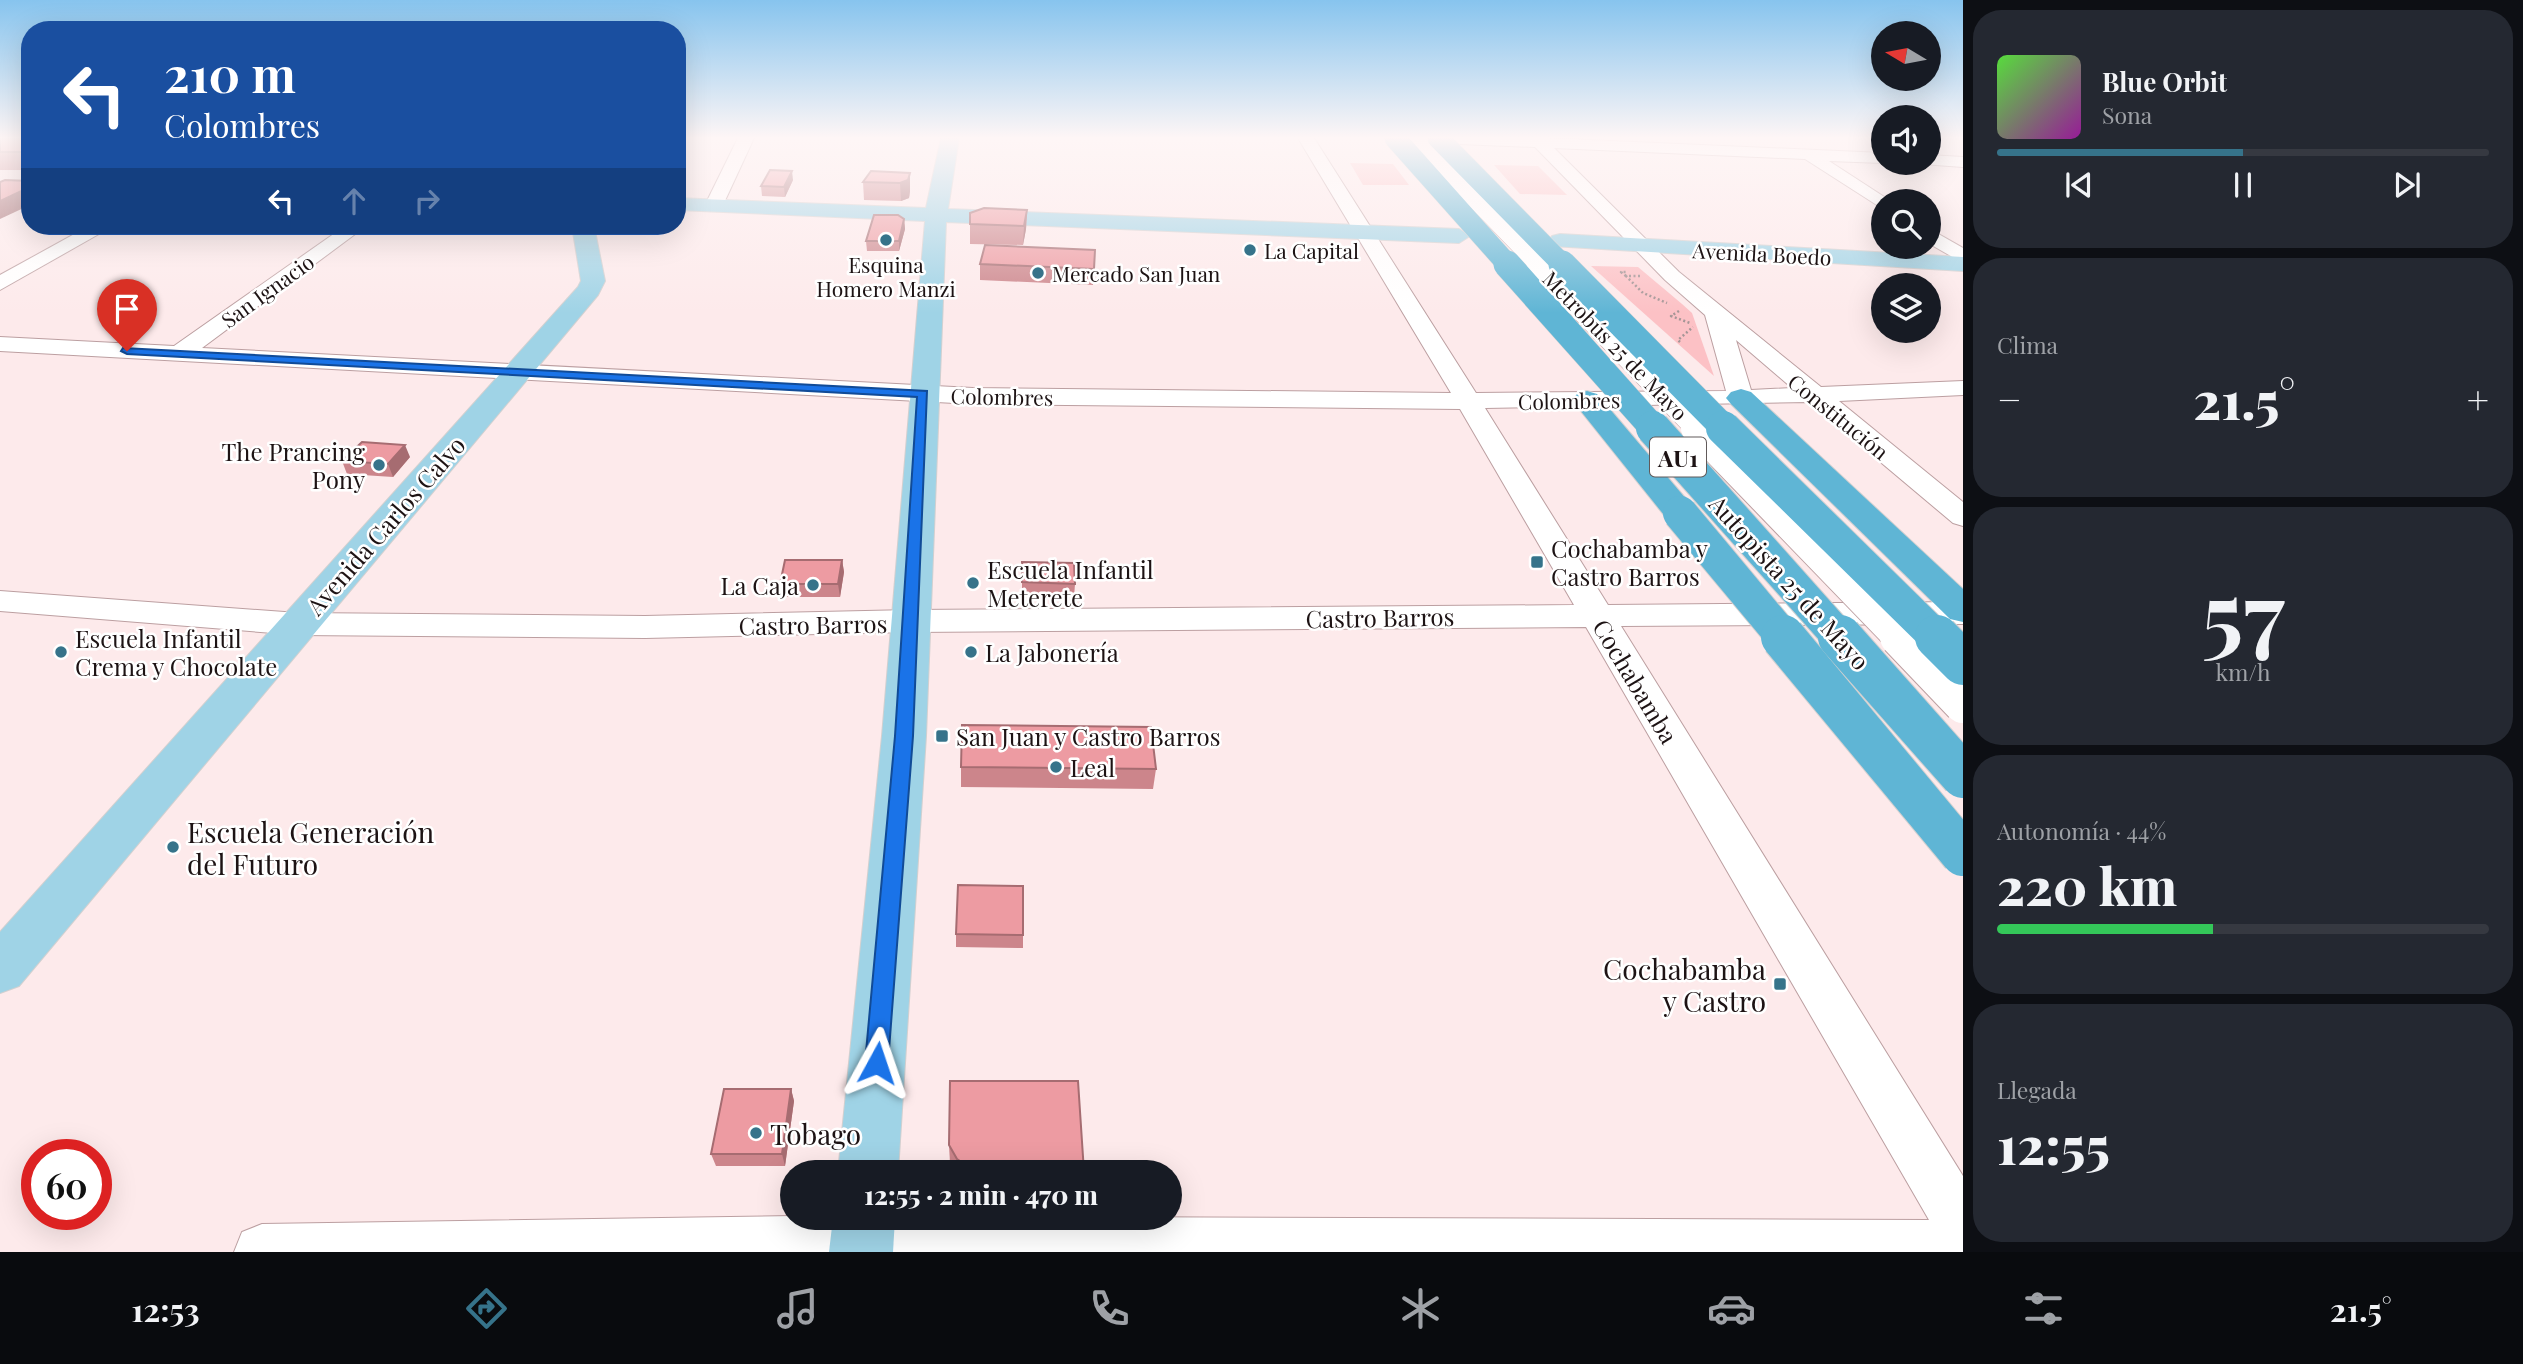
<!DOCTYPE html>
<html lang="es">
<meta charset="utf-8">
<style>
body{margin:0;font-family:"Playfair Display",serif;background:#242831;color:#f1f3f6;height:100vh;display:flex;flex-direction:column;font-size:26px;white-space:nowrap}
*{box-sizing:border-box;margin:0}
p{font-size:23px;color:#9ea1a6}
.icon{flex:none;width:38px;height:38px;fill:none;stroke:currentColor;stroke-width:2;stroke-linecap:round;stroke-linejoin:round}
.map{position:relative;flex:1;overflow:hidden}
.panel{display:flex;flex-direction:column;gap:10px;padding:10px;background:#0d0f14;width:560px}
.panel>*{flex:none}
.banner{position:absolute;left:21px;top:21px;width:665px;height:214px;border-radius:28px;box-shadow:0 7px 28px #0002;background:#1a4fa0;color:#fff;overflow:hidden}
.needle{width:46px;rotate:280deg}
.buttons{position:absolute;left:1871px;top:21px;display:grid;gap:14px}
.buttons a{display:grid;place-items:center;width:70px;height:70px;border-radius:50%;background:#171b24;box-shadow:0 7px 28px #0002;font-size:35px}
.speed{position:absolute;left:21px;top:1139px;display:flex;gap:14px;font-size:35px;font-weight:700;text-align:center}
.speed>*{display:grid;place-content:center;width:91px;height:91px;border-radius:50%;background:#171b24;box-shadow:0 7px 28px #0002;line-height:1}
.speed .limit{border:10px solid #d22;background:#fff;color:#111}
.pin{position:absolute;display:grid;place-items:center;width:60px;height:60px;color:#fff;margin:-72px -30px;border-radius:50% 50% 50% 0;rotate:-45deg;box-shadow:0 0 7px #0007}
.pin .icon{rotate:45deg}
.me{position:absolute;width:77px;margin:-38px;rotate:5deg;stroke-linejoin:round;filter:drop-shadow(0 0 5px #0008)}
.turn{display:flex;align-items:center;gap:24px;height:147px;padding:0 28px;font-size:32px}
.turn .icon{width:91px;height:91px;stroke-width:2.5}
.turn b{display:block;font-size:49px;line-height:60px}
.lanes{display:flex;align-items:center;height:66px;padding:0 28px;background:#0003;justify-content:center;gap:35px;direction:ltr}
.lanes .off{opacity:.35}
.big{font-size:52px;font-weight:800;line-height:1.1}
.panel .tile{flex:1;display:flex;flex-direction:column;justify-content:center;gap:10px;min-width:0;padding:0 24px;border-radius:28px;background:#242831}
.panel .dial{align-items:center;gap:0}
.dial b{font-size:91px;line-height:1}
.song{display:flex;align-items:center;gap:21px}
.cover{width:84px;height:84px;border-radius:10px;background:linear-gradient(135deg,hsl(110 70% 55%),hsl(300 70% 35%))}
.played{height:7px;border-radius:4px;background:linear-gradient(90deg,#36738a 50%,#363941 50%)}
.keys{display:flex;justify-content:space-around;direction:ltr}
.heat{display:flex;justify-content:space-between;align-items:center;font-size:38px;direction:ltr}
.charge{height:10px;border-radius:5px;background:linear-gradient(90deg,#34c759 44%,#363941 0)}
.trip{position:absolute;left:780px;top:1160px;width:402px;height:70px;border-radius:35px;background:#171b24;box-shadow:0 7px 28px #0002;font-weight:800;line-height:70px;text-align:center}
.tab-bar{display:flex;height:112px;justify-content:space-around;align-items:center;background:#090b0e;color:#9ea1a6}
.tab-bar .icon{width:49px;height:49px}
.tab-bar .selected{color:#36738a}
.tab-bar b{font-size:32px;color:#f1f3f6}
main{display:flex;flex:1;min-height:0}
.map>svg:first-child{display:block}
.green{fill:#fcc1c5}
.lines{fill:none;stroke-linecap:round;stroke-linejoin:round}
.minor-casing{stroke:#bc9fa1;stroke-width:2}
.major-casing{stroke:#d2d0d0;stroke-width:2}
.highway-casing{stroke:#d2d0d0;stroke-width:2}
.path{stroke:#a59596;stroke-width:2.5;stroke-dasharray:2 2.5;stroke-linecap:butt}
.minor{fill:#fff;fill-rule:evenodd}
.major{fill:#9fd3e6;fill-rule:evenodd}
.highway{fill:#5fb5d5;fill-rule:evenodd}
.minor-bridge-far3-casing{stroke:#bc9fa1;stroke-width:19;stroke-linecap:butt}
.minor-bridge-far2-casing{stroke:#bc9fa1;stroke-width:24;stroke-linecap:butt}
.minor-bridge-far1-casing{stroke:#bc9fa1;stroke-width:32;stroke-linecap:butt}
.minor-bridge-casing{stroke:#bc9fa1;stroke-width:40;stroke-linecap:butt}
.highway-bridge-far3-casing{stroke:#d2d0d0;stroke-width:22;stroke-linecap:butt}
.highway-bridge-far2-casing{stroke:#d2d0d0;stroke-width:28;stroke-linecap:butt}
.highway-bridge-far1-casing{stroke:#d2d0d0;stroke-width:36;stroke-linecap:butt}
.highway-bridge-casing{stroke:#d2d0d0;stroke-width:46;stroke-linecap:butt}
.minor-bridge-far3{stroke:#fff;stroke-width:18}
.minor-bridge-far2{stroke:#fff;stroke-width:23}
.minor-bridge-far1{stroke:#fff;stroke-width:30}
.minor-bridge{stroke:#fff;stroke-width:38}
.highway-bridge-far3{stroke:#5fb5d5;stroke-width:21}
.highway-bridge-far2{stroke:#5fb5d5;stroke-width:27}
.highway-bridge-far1{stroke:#5fb5d5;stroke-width:34}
.highway-bridge{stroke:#5fb5d5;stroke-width:44}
.wall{fill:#cc858b}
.shaded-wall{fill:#a66c71}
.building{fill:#ed9ba2;stroke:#a66c71;stroke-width:2}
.route{fill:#1a73e8;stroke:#114b97;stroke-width:2}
.poi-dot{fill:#36738a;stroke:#fff;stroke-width:2.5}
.labels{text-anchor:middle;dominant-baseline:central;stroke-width:5;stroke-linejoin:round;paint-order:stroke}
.far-poi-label{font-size:21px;fill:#1d1314;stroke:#fff;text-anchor:start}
.far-street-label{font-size:21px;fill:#1d1314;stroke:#fff}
.shield{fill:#fff;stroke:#615a5a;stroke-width:2}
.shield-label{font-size:23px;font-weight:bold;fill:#1d1314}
.poi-label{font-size:24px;fill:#1d1314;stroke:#fff;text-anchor:start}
.street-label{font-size:24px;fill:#1d1314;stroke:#fff}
.near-poi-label{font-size:28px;fill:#1d1314;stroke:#fff;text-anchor:start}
</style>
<main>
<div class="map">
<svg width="1963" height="1252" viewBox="0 0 1963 1252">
<rect width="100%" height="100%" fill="#fdeaeb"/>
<g class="green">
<path d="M1350 163 1393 164 1409 185H1363Z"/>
<path d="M1494 165 1538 166 1567 195 1520 194Z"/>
<path d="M1591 266 1638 267 1682 304 1692 313 1714 376Z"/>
</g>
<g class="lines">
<defs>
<g id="minor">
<path d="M738 138H754L723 205 714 211 708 209 705 205Z"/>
<path d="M1298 138H1314L1476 393 1726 391 1705 315 1665 280 1535 147 1435 143 1427 138H1544L1883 153V163L1829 161 1889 200 1883 201V209L1805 159 1554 148 1679 272 1821 387 1963 381V395L1839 401 1963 502V526L1953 523 1809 402 1485 408 1608 605 1963 602V624L1621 626 1963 1176V1252H234L242 1232 262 1224 793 1216 1929 1220 1586 627 911 632 645 638 298 635 0 611V591L298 613 645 616 911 610 1574 605 1460 409 973 404 0 351V337L174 346 345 226H366L202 348 973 388 1451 393ZM1736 340 1792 388 1751 390Z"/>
<path d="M1928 155 1963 157V167L1922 164 1928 163Z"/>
<path d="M89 226H113L0 290V275Z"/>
<path d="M1928 228 1963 248V263L1928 243Z"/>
</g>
<g id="major">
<path d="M941 138H959L948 209 1459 229 1470 236 1459 243 946 222 926 736 898 1172H838L882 736 925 221 677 210V198L926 208Z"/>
<path d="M572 226H594L605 281 598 295 19 986 0 993V932L578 287 581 281Z"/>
<path d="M1560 234 1963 257V271L1552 246 1549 241 1552 236Z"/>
<path d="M833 1218H895L893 1252H829Z"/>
</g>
<g id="highway">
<path d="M1741 389 1751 392 1963 589V622L1950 619 1731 404 1726 398 1731 392Z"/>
<path d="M1587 391 1597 394 1692 506 1697 513 1692 520 1680 523 1668 520 1572 400 1577 394Z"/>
</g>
</defs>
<use href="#minor" class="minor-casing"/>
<use href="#major" class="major-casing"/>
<use href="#highway" class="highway-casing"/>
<g class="path">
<path d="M1626 276 1621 272H1628"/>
<path d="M1640 276H1626L1643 293 1667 303"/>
<path d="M1679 311 1671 316 1690 323"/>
<path d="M1680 342 1678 340 1693 327"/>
</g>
<use href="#minor" class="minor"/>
<use href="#major" class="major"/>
<use href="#highway" class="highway"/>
<defs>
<path id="minor-bridge-far3" d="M1416 138 1540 266"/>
<path id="minor-bridge-far2" d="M1538 264 1698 429"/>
<path id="minor-bridge-far1" d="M1696 428 1900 639"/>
<path id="minor-bridge" d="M1899 637 1963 704"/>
<g id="highway-bridge-far3">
<path d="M1395 138 1509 266"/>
<path d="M1438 138 1564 266"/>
</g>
<g id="highway-bridge-far2">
<path d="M1507 264 1654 429"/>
<path d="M1562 264 1725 429"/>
</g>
<g id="highway-bridge-far1">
<path d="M1653 428 1841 639"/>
<path d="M1723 428 1938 639"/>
<path d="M1680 513 1785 639"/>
</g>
<g id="highway-bridge">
<path d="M1783 637 1963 854"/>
<path d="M1840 637 1963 776"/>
<path d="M1937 637 1963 663"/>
</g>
</defs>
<use href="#minor-bridge-far3" class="minor-bridge-far3-casing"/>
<use href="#minor-bridge-far2" class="minor-bridge-far2-casing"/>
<use href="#minor-bridge-far1" class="minor-bridge-far1-casing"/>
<use href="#minor-bridge" class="minor-bridge-casing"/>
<use href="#highway-bridge-far3" class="highway-bridge-far3-casing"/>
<use href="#highway-bridge-far2" class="highway-bridge-far2-casing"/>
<use href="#highway-bridge-far1" class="highway-bridge-far1-casing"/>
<use href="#highway-bridge" class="highway-bridge-casing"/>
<use href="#minor-bridge-far3" class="minor-bridge-far3"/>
<use href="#minor-bridge-far2" class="minor-bridge-far2"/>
<use href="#minor-bridge-far1" class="minor-bridge-far1"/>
<use href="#minor-bridge" class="minor-bridge"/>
<use href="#highway-bridge-far3" class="highway-bridge-far3"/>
<use href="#highway-bridge-far2" class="highway-bridge-far2"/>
<use href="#highway-bridge-far1" class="highway-bridge-far1"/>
<use href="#highway-bridge" class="highway-bridge"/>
</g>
<g class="wall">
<rect x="0" y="138" width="30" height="32"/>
<path d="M910 173V191L909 198 901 201 864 200 863 182Z"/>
<path d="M793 180 785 197 762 196 761 186Z"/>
<path d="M1027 210 1026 229 1023 245 970 244V224Z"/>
<path d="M904 219 905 229 899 251H867L866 241Z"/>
<path d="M1095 250 1093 285 980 280V264Z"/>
<path d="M410 457 393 477 347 474 342 461Z"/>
<path d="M842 560 844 572 840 597H782L780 584Z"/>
<path d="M1022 562 1075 584 1074 597 1022 595Z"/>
<path d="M961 767 1156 769 1153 789 961 787Z"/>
<path d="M956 934 1023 935V948L956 947Z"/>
<path d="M791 1089 794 1101 785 1166H716L711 1154Z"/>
<path d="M949 1145 1084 1172H955L950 1163Z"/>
</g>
<g class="shaded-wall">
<path d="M792 171 793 180 785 197 784 187Z"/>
<path d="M910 173V191L909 198 901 201 900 183Z"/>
<path d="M30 187V205L0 219V201Z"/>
<path d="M1027 210 1026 229 1023 245 1024 226Z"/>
<path d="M904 219 905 229 899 251V241Z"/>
<path d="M405 445 410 457 393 477 388 464Z"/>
<path d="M842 560 844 572 840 597 838 584Z"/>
<path d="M791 1089 794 1101 785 1166 782 1154Z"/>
</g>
<g class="building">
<rect x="0" y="138" width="30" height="14"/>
<path d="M770 170 792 171 784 187 761 186Z"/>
<path d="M871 171 910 173 908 180 900 183 863 182Z"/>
<path d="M5 180 30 181V187L0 201V182Z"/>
<path d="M984 208 1027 210 1024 226 970 224V213Z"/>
<path d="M874 215H898L904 219 899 241H866Z"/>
<path d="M985 245 1095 250 1094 269 980 264Z"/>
<path d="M362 442 405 445 388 464 342 461Z"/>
<path d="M785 560H842L838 584H780Z"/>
<path d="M1022 562 1074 563 1075 584 1022 582Z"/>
<path d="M962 725 1151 727 1156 769 961 767Z"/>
<path d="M958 885 1023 886V935L956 934Z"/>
<path d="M950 1081H1078L1084 1172H977L957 1159 949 1145Z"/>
<path d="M724 1089H791L782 1154H711Z"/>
</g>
<linearGradient id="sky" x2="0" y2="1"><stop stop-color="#87c4ee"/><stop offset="0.44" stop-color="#fef6f6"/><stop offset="1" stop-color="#fef6f6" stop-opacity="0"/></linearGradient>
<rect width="1963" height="313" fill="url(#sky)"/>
<path class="route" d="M123 348 927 391 913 736 888 1063 885 1071 877 1075 868 1071 865 1063 895 736 917 397 127 354 121 351Z"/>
<g class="poi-dot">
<circle cx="886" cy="240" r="7"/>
<circle cx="1250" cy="250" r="7"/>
<circle cx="1038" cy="273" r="7"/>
<circle cx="379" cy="465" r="7"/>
<rect x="1530" y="555" width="14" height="14" rx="3.5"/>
<circle cx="973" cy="583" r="7"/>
<circle cx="813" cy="585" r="7"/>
<circle cx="61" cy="652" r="7"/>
<circle cx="971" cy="652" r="7"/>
<rect x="935" y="729" width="14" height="14" rx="3.5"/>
<circle cx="1056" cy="767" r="7"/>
<circle cx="173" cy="847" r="7"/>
<rect x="1773" y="977" width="14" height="14" rx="3.5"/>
<circle cx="756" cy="1133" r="7"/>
</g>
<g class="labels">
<g class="far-poi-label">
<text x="1264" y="250">La Capital</text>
<text x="886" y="264" text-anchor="middle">Esquina<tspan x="886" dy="24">Homero Manzi</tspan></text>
<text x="1052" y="273">Mercado San Juan</text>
</g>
<g class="far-street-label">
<text transform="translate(1762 253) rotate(3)">Avenida Boedo</text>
<text transform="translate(267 290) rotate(-36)">San Ignacio</text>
<text transform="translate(1616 345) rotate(46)">Metrobús 25 de Mayo</text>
<text transform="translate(1002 396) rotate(1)">Colombres</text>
<text transform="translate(1569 400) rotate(-1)">Colombres</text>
<text transform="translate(1839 416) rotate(39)">Constitución</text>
</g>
<rect class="shield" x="1650" y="437.5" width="56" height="39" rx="5"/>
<g class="shield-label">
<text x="1678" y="457">AU1</text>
</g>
<g class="poi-label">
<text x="365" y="451" text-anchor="end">The Prancing<tspan x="365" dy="28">Pony</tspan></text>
<text x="1551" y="548">Cochabamba y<tspan x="1551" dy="28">Castro Barros</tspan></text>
<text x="987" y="569">Escuela Infantil<tspan x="987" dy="28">Meterete</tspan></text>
<text x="799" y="585" text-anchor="end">La Caja</text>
<text x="75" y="638">Escuela Infantil<tspan x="75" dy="28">Crema y Chocolate</tspan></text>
<text x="985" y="652">La Jabonería</text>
<text x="956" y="736">San Juan y Castro Barros</text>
<text x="1070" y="767">Leal</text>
</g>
<g class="street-label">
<text transform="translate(385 525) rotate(-49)">Avenida Carlos Calvo</text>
<text transform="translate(1790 582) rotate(48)">Autopista 25 de Mayo</text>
<text transform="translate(1380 617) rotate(-1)">Castro Barros</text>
<text transform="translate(813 624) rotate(-1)">Castro Barros</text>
<text transform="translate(1636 681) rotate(59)">Cochabamba</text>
</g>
<g class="near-poi-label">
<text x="187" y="831">Escuela Generación<tspan x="187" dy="32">del Futuro</tspan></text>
<text x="1766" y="968" text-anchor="end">Cochabamba<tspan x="1766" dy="32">y Castro</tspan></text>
<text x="770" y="1133">Tobago</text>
</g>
</g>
</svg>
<div class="buttons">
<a><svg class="needle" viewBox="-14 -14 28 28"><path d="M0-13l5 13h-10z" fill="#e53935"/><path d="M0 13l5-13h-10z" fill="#9ea1a6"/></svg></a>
<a><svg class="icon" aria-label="sound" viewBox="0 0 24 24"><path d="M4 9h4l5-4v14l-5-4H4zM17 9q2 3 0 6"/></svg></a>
<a><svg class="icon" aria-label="search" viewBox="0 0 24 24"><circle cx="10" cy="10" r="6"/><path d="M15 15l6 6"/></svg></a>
<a><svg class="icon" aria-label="layers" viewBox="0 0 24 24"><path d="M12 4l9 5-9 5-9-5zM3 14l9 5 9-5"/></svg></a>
</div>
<div class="speed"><div class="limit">60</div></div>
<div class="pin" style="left:127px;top:351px;background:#d93025"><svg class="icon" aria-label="arrive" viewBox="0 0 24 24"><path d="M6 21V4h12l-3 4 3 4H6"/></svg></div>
<svg class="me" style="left:877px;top:1063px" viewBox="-20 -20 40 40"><path d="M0-17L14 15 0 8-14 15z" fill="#1a73e8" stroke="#fff" stroke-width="4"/></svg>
<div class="trip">12:55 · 2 min · 470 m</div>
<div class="banner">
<div class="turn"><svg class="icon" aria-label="left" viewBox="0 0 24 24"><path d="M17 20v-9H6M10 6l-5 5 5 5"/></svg><div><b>210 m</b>Colombres</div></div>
<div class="lanes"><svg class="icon" aria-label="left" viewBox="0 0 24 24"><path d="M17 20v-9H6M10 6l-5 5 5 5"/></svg><svg class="icon off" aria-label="ahead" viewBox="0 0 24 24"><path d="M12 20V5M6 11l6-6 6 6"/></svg><svg class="icon off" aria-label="right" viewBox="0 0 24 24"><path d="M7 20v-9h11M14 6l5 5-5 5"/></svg></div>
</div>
</div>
<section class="panel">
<div class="tile">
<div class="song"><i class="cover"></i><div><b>Blue Orbit</b><p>Sona</p></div></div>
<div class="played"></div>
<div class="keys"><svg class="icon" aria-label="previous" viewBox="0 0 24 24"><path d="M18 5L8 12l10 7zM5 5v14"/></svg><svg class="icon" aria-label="pause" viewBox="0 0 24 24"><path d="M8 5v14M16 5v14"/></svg><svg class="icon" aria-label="next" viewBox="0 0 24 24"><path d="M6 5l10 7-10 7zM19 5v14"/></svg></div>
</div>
<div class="tile"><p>Clima</p>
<div class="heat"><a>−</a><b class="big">21.5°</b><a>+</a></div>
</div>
<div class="tile dial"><b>57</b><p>km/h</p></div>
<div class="tile"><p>Autonomía · 44%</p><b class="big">220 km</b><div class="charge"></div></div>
<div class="tile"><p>Llegada</p><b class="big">12:55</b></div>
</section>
</main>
<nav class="tab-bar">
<b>12:53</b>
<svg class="icon selected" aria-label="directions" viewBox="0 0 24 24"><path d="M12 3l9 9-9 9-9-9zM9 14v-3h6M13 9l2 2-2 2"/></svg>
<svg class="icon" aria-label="music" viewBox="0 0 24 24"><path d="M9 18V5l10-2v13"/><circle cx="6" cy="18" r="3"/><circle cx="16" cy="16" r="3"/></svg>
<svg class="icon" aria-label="phone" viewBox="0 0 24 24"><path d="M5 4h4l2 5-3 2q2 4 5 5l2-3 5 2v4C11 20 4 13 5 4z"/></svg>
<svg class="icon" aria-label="climate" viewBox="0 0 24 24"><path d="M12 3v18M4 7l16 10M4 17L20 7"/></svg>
<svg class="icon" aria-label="car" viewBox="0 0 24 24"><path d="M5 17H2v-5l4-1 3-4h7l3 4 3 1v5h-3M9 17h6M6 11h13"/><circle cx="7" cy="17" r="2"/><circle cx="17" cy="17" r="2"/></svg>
<svg class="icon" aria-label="filters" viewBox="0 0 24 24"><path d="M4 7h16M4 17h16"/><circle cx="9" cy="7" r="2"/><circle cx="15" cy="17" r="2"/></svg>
<b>21.5°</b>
</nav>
